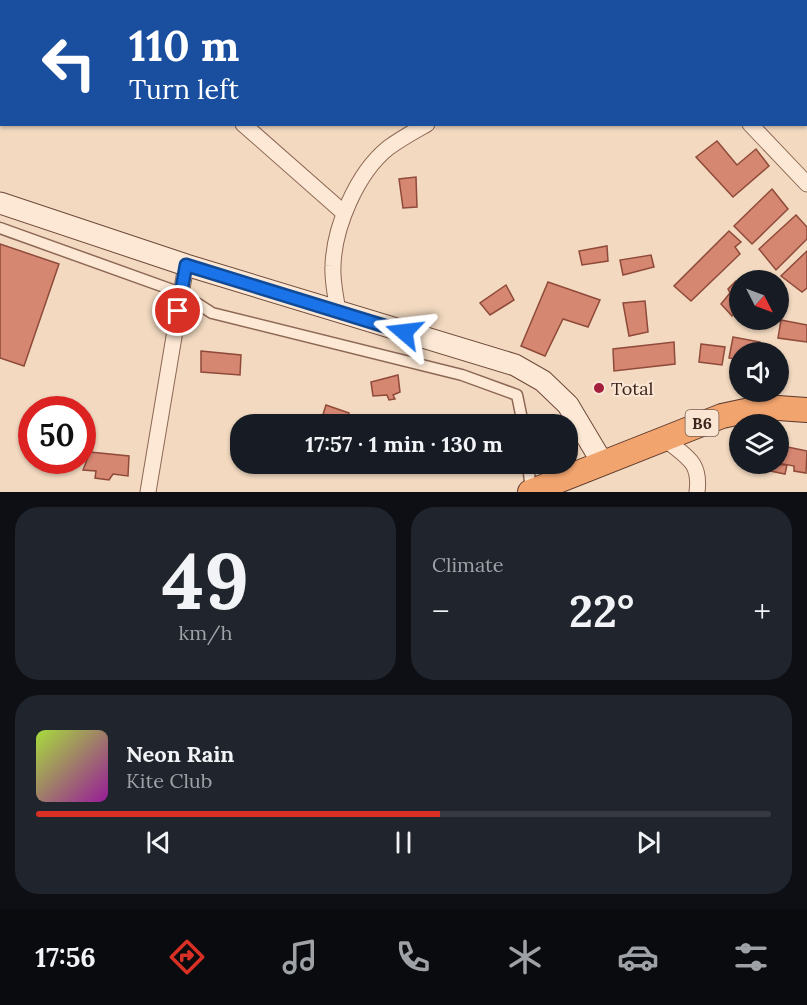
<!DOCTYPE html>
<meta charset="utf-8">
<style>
body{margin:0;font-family:Lora,serif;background:#20242c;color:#f1f3f6;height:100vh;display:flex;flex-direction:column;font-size:22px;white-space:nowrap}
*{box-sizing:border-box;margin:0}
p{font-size:20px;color:#9ea1a6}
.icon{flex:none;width:33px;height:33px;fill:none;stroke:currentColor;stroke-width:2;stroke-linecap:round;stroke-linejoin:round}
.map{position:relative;height:492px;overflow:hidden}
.details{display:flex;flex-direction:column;gap:15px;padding:15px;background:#0d0f14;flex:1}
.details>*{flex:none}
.top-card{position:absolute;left:0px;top:0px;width:807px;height:126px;box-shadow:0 2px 4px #0004;background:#1a4fa0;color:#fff;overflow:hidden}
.needle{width:39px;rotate:132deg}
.controls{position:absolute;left:729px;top:270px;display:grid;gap:12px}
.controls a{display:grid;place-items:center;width:60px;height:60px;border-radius:50%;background:#171b24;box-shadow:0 2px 4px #0004;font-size:30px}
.speed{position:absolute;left:18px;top:396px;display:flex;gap:12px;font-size:30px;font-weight:700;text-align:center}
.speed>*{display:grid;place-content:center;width:78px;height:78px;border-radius:50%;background:#171b24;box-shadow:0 2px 4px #0004;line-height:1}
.speed .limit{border:9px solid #d22;background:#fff;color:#111}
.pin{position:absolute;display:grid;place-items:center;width:51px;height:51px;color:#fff;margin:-26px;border:3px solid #fff;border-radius:50%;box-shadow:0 2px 6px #0007}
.me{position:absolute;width:66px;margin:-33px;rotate:287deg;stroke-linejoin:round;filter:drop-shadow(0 0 4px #0008)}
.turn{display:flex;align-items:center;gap:21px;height:126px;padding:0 30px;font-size:27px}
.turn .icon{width:78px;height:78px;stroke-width:2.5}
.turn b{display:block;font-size:42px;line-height:51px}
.big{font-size:45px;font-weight:800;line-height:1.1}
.details .widget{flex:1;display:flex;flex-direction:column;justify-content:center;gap:9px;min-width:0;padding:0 21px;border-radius:24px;background:#20242c}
.details .dial{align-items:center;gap:0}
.dial b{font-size:78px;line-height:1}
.song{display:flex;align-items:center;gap:18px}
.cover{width:72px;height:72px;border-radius:9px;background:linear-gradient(135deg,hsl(80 70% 55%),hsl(300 70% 35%))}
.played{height:6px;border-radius:3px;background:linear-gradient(90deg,#d93025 55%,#363941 55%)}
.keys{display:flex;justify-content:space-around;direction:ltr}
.heat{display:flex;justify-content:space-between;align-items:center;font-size:33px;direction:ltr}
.details .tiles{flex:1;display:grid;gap:15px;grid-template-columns:1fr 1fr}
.widget:last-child{grid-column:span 2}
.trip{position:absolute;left:230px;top:414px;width:348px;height:60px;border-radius:24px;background:#171b24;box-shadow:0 2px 4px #0004;font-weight:800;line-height:60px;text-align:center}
.tab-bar{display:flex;height:96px;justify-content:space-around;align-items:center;background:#090b0e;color:#9ea1a6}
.tab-bar .icon{width:42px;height:42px}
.tab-bar .selected{color:#d93025}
.tab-bar b{font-size:27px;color:#f1f3f6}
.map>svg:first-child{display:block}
.green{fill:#d2cc93}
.building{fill:#d58772;stroke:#8f4a39;stroke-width:1.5}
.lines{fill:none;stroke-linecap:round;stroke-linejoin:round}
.pedestrian-casing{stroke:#8e6856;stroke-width:13}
.minor-casing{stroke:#8e6856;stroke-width:17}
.secondary-casing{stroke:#6f4939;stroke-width:23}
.trunk-casing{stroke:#5b372b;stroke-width:26}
.pedestrian{stroke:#fce8d4;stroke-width:10}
.minor{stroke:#fce8d4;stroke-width:15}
.secondary{stroke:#fce8d4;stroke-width:21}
.trunk{stroke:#f2a46e;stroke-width:24}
.route-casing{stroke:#114b97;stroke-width:15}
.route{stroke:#1a73e8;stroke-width:10}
.poi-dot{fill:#a31f3b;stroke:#f9e5d1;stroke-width:2}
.labels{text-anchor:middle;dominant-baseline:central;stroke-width:4.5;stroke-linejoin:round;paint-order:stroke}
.shield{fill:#f9e5d1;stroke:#755f52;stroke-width:1.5}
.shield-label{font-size:16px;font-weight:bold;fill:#3c251c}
.poi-label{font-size:18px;fill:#3c251c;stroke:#f9e5d1;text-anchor:start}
</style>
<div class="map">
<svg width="807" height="492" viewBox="0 0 807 492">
<rect width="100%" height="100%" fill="#f2d9c0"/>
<path class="green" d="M670 0H807V74L806 2Z"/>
<g class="building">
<path d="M717 141 737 165 756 149 769 166 733 197 696 157Z"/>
<path d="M416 177 417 207 403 208 399 179Z"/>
<path d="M772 189 788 209 752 244 734 226Z"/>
<path d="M796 215 807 227V239L776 270 759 249Z"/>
<path d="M729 231 741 242 735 247 740 254 691 301 674 286Z"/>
<path d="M0 244 59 264 24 366 0 358Z"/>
<path d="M607 246 608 261 582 265 579 251Z"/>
<path d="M807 251V288L802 292 781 276Z"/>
<path d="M651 255 654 267 623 275 620 260Z"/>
<path d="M736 281 740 284V309L732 316 721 304 730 293 728 289Z"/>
<path d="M548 282 600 300 588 327 563 319 545 356 521 346Z"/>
<path d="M506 285 514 300 490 315 480 303Z"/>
<path d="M645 301 648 332 629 336 623 303Z"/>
<path d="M781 320 807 325V342L778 338Z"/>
<path d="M733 337 760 342 758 352H740V360L729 358Z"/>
<path d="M674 342 675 364 614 371 613 349Z"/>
<path d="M701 344 725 347 722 365 699 362Z"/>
<path d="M201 351 241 355 240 375 201 372Z"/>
<path d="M398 375 400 392 393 395 395 399 389 400 387 395 373 396 371 382Z"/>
<path d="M326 405 349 413 345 424H320Z"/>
<path d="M278 416H291L289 424H276Z"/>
<path d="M778 445 807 451 806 473 794 471V466L778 463Z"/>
<path d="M90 452 129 456 128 476 113 474 109 480 95 478 96 471 83 470Z"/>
<path d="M741 464H766L765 469 741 465Z"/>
<path d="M766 464 787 465 785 474 765 470Z"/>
</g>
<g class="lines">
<defs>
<g id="pedestrian">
<path d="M0 228 181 293 212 313 462 375 517 395 523 424"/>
<path d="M528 464 531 491"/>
</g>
<g id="minor">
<path d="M13 0 19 2"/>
<path d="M476 0 477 2"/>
<path d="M692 0 693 2"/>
<path d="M105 2V0"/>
<path d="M243 124 344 213"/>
<path d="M750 124 807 184"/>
<path d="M338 312C336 297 332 281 333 266 334 227 357 173 388 148 400 139 413 132 427 124"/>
<path d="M665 439C686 457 701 461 697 492"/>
<path d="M148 492 186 265"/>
</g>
<path id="secondary" d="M0 203 186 265 515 365 543 381 568 405 602 462"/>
<path id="trunk" d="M530 492 722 416 764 407 807 410"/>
</defs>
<use href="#pedestrian" class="pedestrian-casing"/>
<use href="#minor" class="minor-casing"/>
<use href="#secondary" class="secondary-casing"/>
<use href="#trunk" class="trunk-casing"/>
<use href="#pedestrian" class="pedestrian"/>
<use href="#minor" class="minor"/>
<use href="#secondary" class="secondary"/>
<use href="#trunk" class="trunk"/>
</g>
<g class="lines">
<defs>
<path id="route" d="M178 311 186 265 404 332"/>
</defs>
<use href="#route" class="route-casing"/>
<use href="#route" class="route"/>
</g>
<circle class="poi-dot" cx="599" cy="388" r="6"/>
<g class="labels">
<rect class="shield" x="685.5" y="410" width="33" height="26" rx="4.5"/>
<g class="shield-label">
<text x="702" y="423">B6</text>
</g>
<g class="poi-label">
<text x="611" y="388">Total</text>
</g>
</g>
</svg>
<div class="controls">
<a><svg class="needle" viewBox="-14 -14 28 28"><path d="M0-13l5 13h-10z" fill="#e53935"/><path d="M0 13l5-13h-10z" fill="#9ea1a6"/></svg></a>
<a><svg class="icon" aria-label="sound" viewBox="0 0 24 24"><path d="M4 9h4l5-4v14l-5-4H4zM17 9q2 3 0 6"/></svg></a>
<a><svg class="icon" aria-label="layers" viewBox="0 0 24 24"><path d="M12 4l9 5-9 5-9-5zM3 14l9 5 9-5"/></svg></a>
</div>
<div class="speed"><div class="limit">50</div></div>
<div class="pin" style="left:178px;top:311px;background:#d93025"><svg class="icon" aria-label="arrive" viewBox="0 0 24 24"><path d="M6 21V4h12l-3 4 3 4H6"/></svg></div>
<svg class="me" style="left:404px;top:332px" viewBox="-20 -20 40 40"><path d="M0-17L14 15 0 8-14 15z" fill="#1a73e8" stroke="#fff" stroke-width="4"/></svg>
<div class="trip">17:57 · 1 min · 130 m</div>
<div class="top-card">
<div class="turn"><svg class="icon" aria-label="left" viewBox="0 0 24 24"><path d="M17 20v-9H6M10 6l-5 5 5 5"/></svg><div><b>110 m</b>Turn left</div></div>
</div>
</div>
<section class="details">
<div class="tiles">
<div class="widget dial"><b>49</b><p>km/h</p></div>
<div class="widget"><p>Climate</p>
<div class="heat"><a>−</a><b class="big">22°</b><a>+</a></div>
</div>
<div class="widget">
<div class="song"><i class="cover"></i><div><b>Neon Rain</b><p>Kite Club</p></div></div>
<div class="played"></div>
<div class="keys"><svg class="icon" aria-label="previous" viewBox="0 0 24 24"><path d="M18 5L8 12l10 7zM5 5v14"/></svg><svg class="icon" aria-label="pause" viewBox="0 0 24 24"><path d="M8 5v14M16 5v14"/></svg><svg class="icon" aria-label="next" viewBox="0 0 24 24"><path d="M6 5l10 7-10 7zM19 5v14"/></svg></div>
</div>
</div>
</section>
<nav class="tab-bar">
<b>17:56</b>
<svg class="icon selected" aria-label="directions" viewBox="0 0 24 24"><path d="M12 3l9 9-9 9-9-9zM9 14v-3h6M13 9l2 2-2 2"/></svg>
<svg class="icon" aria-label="music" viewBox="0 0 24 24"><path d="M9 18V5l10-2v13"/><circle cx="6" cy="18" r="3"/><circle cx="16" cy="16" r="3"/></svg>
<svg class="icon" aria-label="phone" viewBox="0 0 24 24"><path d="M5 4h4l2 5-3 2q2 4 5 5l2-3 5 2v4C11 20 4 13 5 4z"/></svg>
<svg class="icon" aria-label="climate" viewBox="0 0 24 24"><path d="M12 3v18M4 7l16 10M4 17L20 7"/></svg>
<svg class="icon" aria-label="car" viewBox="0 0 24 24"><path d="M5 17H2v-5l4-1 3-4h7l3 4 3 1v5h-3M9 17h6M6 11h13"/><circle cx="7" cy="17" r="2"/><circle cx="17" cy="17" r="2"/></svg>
<svg class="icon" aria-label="filters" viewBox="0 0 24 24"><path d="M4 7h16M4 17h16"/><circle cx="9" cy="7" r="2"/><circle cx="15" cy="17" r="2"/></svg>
</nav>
